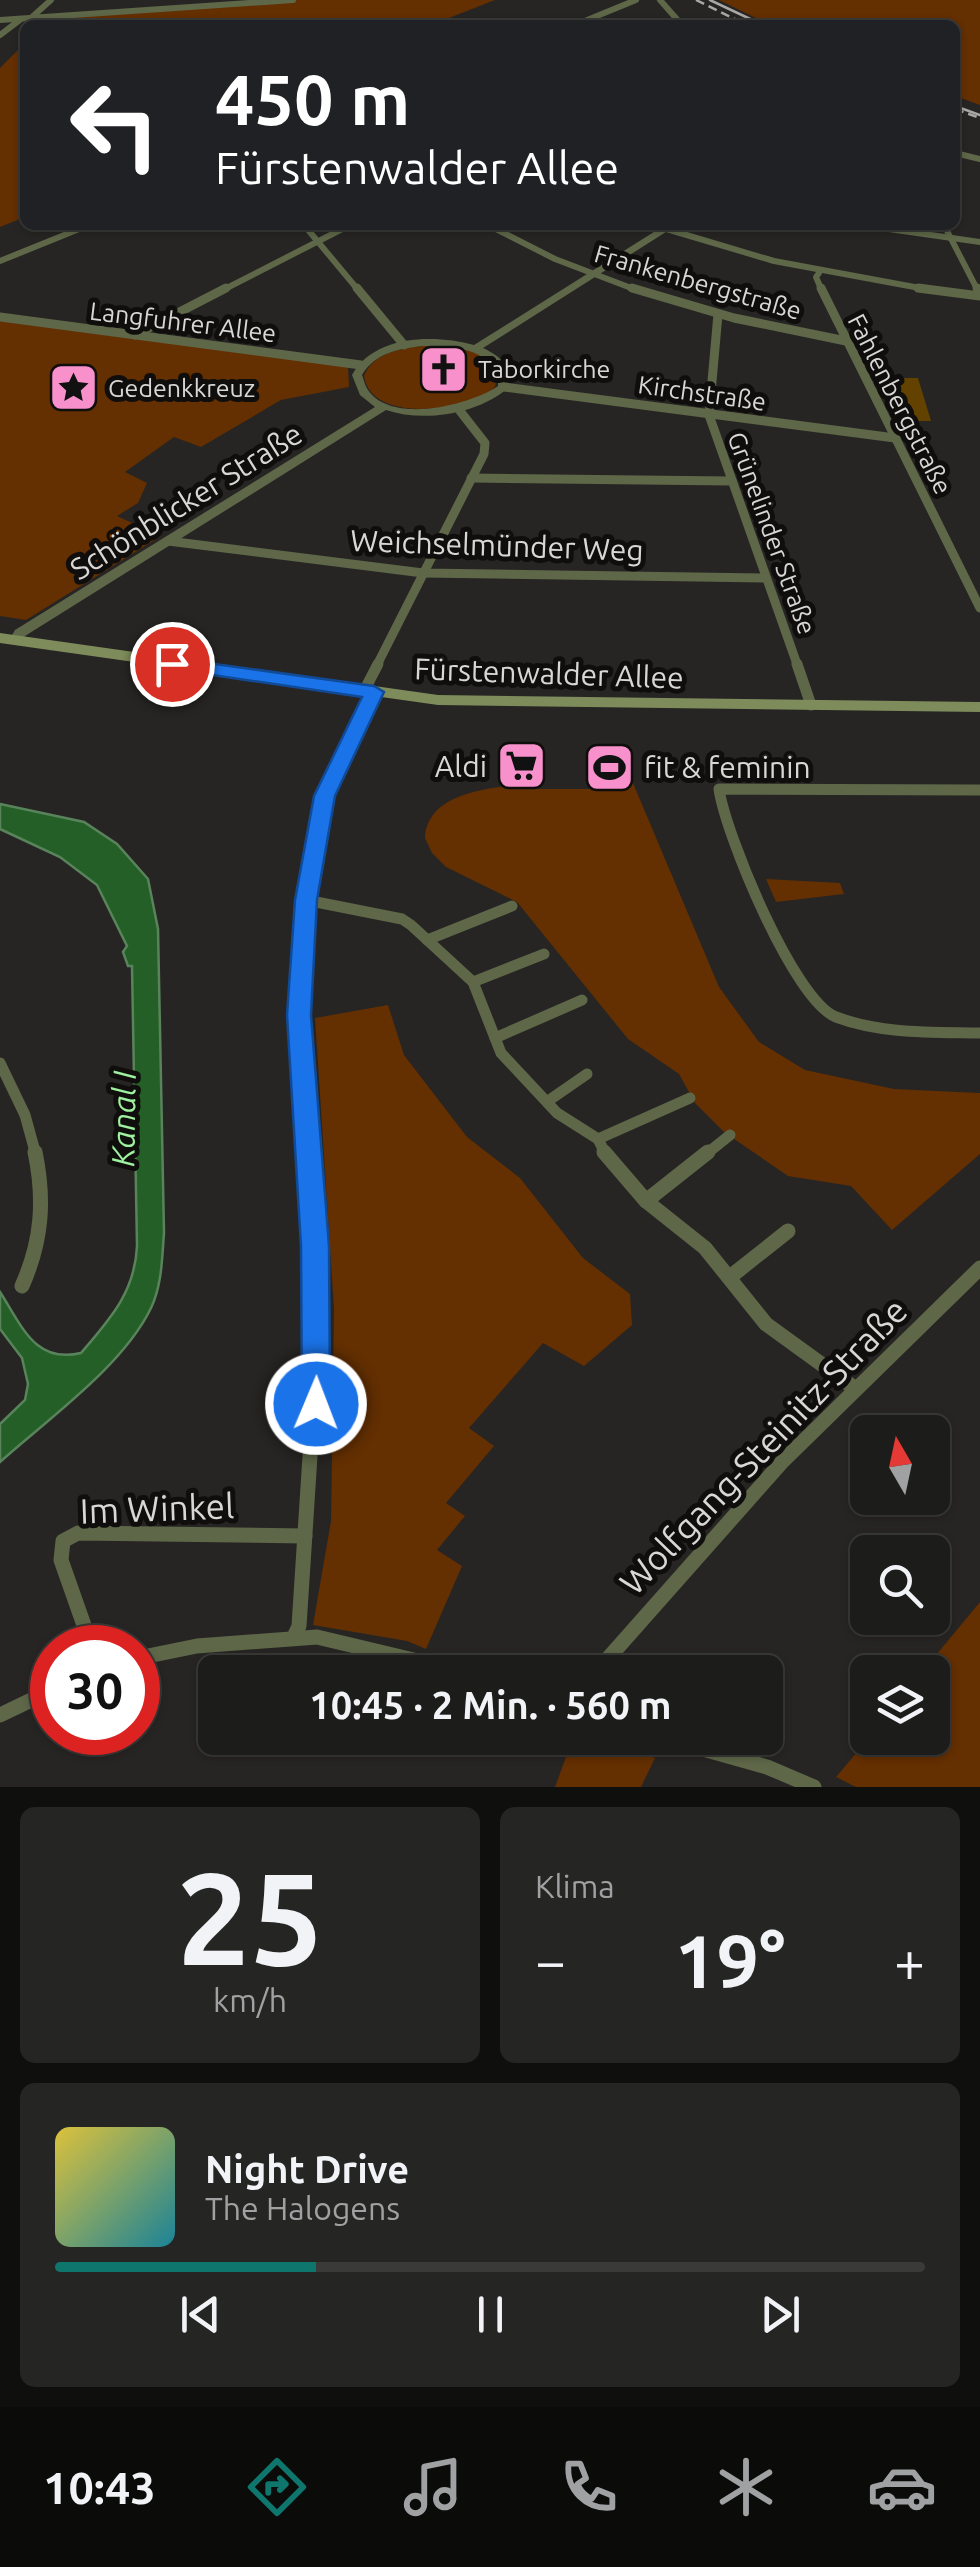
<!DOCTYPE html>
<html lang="de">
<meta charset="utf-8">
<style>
body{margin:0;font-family:Ubuntu,sans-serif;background:#252523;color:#f1f3f6;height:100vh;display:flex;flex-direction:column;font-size:38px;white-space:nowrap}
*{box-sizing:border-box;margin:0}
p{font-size:32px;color:#a0a1a2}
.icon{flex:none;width:55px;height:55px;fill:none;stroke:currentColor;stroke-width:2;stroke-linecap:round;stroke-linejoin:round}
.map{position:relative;height:1787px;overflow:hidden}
.sheet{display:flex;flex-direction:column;gap:20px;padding:20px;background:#0f0f0e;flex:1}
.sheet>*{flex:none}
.guide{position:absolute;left:20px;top:20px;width:940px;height:210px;border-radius:15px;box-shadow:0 2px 8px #0004,0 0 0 2px #3a3a39;background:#202124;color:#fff;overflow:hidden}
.needle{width:65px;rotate:351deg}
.fabs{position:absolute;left:850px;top:1415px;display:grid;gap:20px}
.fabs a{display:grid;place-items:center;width:100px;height:100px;border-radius:15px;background:#1c1c1a;box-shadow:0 2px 8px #0004,0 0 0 2px #3a3a39;font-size:50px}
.speed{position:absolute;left:30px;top:1625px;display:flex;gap:20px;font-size:50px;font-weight:700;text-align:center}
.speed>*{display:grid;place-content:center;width:130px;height:130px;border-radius:50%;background:#1c1c1a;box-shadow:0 2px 8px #0004,0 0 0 2px #3a3a39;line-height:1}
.speed .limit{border:15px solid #d22;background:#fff;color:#111}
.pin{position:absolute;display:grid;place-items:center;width:85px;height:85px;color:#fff;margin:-42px;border:5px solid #fff;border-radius:50%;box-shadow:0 2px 10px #0007}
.me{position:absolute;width:110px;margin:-55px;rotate:1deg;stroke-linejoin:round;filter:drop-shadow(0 0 8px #0008)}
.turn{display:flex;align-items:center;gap:35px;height:210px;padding:0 30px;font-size:45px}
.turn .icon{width:130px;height:130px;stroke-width:2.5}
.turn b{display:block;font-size:70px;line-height:85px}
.big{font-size:75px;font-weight:700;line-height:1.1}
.sheet .tile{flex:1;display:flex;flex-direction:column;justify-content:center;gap:15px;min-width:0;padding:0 35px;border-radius:15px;background:#252523}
.sheet .dial{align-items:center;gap:0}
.dial b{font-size:130px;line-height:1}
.song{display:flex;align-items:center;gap:30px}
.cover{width:120px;height:120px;border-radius:15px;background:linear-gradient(135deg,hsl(50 70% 55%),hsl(190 70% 35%))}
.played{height:10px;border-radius:5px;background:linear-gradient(90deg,#0f766e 30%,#3a3a39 30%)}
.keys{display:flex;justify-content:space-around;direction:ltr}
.heat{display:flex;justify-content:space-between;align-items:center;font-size:55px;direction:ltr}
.sheet .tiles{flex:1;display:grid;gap:20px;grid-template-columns:1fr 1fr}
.tile:last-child{grid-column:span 2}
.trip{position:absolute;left:198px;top:1655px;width:585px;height:100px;border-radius:15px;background:#1c1c1a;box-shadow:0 2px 8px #0004,0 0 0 2px #3a3a39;font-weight:700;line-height:100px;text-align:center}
.tabs{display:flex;height:160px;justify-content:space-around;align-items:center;background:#0b0b0a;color:#a0a1a2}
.tabs .icon{width:70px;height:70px}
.tabs .on{color:#0f766e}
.tabs b{font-size:45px;color:#f1f3f6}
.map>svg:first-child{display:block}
.green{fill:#642f01}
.water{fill:#235f26;stroke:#59835b;stroke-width:2.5}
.building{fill:#634200}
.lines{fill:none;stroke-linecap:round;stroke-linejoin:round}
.minor-far3{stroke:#5e6748;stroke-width:6}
.minor-far2{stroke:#5e6748;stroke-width:9}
.minor-far1{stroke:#5e6748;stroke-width:11}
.minor{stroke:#5e6748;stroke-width:15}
.tertiary{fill:#5e6748;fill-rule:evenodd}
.secondary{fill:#7d8c5a;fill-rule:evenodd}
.tram{stroke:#a9a8a6;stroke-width:2.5}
.rail{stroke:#a9a8a6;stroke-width:2.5;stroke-dasharray:9 5;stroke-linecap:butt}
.route{fill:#1a73e8;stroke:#114b97;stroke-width:2.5}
.labels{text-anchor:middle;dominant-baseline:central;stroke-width:10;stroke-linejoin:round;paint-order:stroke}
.far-street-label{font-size:25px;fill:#d8d7d6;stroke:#0f0e0d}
.far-poi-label{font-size:25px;fill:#d8d7d6;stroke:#0f0e0d;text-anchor:start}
.street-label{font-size:30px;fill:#d8d7d6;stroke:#0f0e0d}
.poi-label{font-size:30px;fill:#d8d7d6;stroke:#0f0e0d;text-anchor:end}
.water-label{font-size:32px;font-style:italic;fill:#9ef19e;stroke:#0f0e0d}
.near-street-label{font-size:35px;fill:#d8d7d6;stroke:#0f0e0d}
</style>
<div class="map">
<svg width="980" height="1787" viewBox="0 0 980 1787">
<rect width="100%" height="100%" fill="#262523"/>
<g class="green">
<path d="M297 0H495L431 25H42L48 18Z"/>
<path d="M719 0H980V105L955 96V25H770Z"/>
<path d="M25 43V217L0 227V68Z"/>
<path d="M0 321 348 367 349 387 281 400 201 447 174 437 125 472 147 483 138 503 117 516 161 536 26 620 0 616Z"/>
<path d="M429 345C455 347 484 348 498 372L495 387C469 411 371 425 364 376 374 351 405 348 429 345Z"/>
<path d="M510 781 538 782V789H606L607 782 633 783 719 987 759 1042 805 1070 894 1089 980 1093V1154L892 1230 851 1186 788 1176 724 1132 695 1103 679 1074 628 1039 517 902 446 867 432 853 425 838C427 798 475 790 507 786Z"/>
<path d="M766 879 840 883 844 894 776 902Z"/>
<path d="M388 1005 404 1055 467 1137 520 1178 583 1258 630 1294 632 1325 584 1366 543 1343 469 1428 494 1446 446 1503 465 1516 437 1550 462 1566 426 1649 407 1641 313 1625 331 1521 334 1309 315 1018Z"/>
<path d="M980 1602V1787H856L836 1777 869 1738H932V1672H922Z"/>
<path d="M573 1738H599L655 1758 641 1787H555Z"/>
</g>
<path class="water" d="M0 804 84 822 117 844 148 879 158 929 164 1233C162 1258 162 1285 151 1308 123 1366 48 1419 0 1462V1424L25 1400 28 1384 22 1358 0 1329V1292C22 1326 35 1364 81 1353 110 1319 135 1292 137 1246L132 966H128L123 952 127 946 97 885 60 857 0 829Z"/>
<path class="building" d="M885 378H918L931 421H907L899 391H889Z"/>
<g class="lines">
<g class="minor-far3">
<path d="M660 0 682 25"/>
<path d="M32 17 51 0"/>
<path d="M0 20 293 0"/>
<path d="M575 25 636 0"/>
<path d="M0 35 21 19"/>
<path d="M955 153 980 159"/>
<path d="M304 225 359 291"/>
<path d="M488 225 555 259 639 291"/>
<path d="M653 225 774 261 936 291"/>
<path d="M861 225 980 242"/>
<path d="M944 225 978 291"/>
<path d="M0 261 89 225"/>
<path d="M819 273 816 277 822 291"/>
<path d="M221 291 350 225"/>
</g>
<g class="minor-far2">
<path d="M357 288 404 345"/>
<path d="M632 288 734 318 846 341"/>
<path d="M821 288 980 608"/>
<path d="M918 288 980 296"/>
<path d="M977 288 980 295"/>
<path d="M718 314 709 415 798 667"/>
<path d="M0 317 361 365"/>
<path d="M135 335 226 288"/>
<path d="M504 387 895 438"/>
<path d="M471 478 730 481"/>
<path d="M168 541 423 573 766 578"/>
<path d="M376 667 484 454 485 443 460 411"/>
</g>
<g class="minor-far1">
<path d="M797 664 811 705"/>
<path d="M364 691 378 664"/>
<path d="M980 790 719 789C725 833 794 1001 836 1017 881 1034 933 1032 980 1033"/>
<path d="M306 900 402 919 411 925 473 982 501 1053 557 1113 598 1139 606 1155"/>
<path d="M427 940 512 906"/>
<path d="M473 982 544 954"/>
<path d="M495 1038 582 1000"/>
<path d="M0 1063 25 1115 36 1155"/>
<path d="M548 1101 587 1074"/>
<path d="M598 1139 690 1098"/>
<path d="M307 1155C294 988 287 841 374 692"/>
<path d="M705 1155 730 1135"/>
</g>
<g class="minor">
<path d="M604 1152 646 1201 705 1248 766 1324 853 1387"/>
<path d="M646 1201 708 1152"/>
<path d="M730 1277 788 1231"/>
<path d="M22 1286C42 1241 45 1200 35 1152"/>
<path d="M294 1637 299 1626 317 1348 307 1152"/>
<path d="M92 1648 61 1560 63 1541 78 1533 305 1536"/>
<path d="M138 1658 197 1646 317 1637 464 1672"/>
<path d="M596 1672 781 1463 980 1268"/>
<path d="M0 1715 52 1690"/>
<path d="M664 1738 767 1767 814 1787"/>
</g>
<path class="tertiary" d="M665 225H677L483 348C504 358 508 365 509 387 479 414 424 423 386 410L25 636 20 643H10L9 640 15 630 375 407 360 395 352 375C374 335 434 334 474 345ZM422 346C450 346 477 347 498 369V386C470 405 392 425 368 390 365 386 364 380 362 375 375 353 398 349 422 346Z"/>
<path class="secondary" d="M0 633 438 695 980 702V712L438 705 0 643Z"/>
<g class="tram">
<path d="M710 0 763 25"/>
<path d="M955 106 980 115"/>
</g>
<g class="rail">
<path d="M696 0 747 25"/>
<path d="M955 109 980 118"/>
</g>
</g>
<path class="route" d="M172 658 374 686 384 692 335 796 317 900 311 1015 329 1246 330 1404 326 1413 316 1416 306 1413 302 1404 301 1246 287 1015 295 900 314 796 362 697 165 668 162 664Z"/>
<defs>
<symbol id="church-square" viewBox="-11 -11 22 22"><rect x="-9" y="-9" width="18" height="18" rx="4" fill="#f890cb" stroke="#0f0e0d"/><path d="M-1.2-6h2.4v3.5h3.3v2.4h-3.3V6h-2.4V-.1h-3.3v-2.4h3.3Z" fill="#111"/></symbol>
<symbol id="sight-square" viewBox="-11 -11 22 22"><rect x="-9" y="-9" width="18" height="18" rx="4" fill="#f890cb" stroke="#0f0e0d"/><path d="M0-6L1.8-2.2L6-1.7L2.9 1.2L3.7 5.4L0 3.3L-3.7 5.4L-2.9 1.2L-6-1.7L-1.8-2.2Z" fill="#111"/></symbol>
<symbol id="supermarket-square" viewBox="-11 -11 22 22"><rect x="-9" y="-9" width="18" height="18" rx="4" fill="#f890cb" stroke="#0f0e0d"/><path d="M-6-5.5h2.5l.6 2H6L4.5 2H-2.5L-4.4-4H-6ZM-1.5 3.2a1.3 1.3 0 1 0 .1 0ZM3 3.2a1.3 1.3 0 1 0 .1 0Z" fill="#111"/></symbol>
<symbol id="stadium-square" viewBox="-11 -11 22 22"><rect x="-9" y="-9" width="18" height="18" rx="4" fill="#f890cb" stroke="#0f0e0d"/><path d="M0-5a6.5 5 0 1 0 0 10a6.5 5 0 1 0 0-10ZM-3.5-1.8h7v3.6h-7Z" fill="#111"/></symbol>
</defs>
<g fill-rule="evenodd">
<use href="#church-square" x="416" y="342" width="55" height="55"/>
<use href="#sight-square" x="46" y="360" width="55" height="55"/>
<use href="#supermarket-square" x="494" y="738" width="55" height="55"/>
<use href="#stadium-square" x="582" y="740" width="55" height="55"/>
</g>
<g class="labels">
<g class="far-street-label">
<text transform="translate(698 282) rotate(16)">Frankenbergstraße</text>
<text transform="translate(183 322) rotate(7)">Langfuhrer Allee</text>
<text transform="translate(702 393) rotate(8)">Kirchstraße</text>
<text transform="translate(900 404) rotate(63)">Fahlenbergstraße</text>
<text transform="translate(772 533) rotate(70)">Grünelinder Straße</text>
</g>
<g class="far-poi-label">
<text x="478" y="369">Taborkirche</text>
<text x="108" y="388">Gedenkkreuz</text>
</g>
<g class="street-label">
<text transform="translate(186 501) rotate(-32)">Schönblicker Straße</text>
<text transform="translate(497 545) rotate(2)">Weichselmünder Weg</text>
<text transform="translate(549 673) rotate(2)">Fürstenwalder Allee</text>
</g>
<g class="poi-label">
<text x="487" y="766">Aldi</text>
<text x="644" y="767" text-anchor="start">fit &amp; feminin</text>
</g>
<g class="water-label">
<text transform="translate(123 1119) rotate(-89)">Kanal I</text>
</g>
<g class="near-street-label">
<text transform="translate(763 1446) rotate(-46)">Wolfgang-Steinitz-Straße</text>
<text transform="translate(157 1508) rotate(-2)">Im Winkel</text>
</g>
</g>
</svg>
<div class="fabs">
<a><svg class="needle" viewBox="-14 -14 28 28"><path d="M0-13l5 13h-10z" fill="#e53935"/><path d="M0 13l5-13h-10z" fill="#a0a1a2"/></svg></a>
<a><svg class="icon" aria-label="search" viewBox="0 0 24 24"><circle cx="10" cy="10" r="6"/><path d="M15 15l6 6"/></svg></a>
<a><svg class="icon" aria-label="layers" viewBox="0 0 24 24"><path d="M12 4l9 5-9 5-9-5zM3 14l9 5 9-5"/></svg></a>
</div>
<div class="speed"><div class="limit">30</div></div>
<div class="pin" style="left:172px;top:664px;background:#d93025"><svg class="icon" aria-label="arrive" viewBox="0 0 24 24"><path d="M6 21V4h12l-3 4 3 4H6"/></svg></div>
<svg class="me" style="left:316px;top:1404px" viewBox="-20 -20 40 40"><circle r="17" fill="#1a73e8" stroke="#fff" stroke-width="3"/><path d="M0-11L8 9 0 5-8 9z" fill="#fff"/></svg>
<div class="trip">10:45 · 2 Min. · 560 m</div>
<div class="guide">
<div class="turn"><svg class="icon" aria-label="left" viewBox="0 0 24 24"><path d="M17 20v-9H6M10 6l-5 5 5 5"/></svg><div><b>450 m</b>Fürstenwalder Allee</div></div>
</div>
</div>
<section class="sheet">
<div class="tiles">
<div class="tile dial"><b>25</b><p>km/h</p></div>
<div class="tile"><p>Klima</p>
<div class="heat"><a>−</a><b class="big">19°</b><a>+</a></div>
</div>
<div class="tile">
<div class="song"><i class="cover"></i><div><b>Night Drive</b><p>The Halogens</p></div></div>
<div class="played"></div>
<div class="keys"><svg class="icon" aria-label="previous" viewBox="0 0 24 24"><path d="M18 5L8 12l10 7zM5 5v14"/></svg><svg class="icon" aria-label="pause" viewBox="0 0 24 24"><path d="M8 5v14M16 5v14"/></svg><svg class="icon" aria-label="next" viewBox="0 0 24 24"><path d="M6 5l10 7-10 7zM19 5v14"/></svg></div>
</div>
</div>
</section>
<nav class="tabs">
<b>10:43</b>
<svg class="icon on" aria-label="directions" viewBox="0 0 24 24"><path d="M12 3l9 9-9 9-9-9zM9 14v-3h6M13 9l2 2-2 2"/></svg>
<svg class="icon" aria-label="music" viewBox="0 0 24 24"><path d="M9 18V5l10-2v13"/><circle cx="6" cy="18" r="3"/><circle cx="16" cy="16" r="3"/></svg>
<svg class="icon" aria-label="phone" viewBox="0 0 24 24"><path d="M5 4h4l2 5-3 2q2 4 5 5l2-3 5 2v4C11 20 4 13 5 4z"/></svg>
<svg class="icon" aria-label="climate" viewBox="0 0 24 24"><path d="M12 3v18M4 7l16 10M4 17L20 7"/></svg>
<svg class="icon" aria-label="car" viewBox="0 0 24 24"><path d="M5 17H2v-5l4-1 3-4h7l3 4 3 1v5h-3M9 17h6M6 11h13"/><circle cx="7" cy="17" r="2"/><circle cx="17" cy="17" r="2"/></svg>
</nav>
